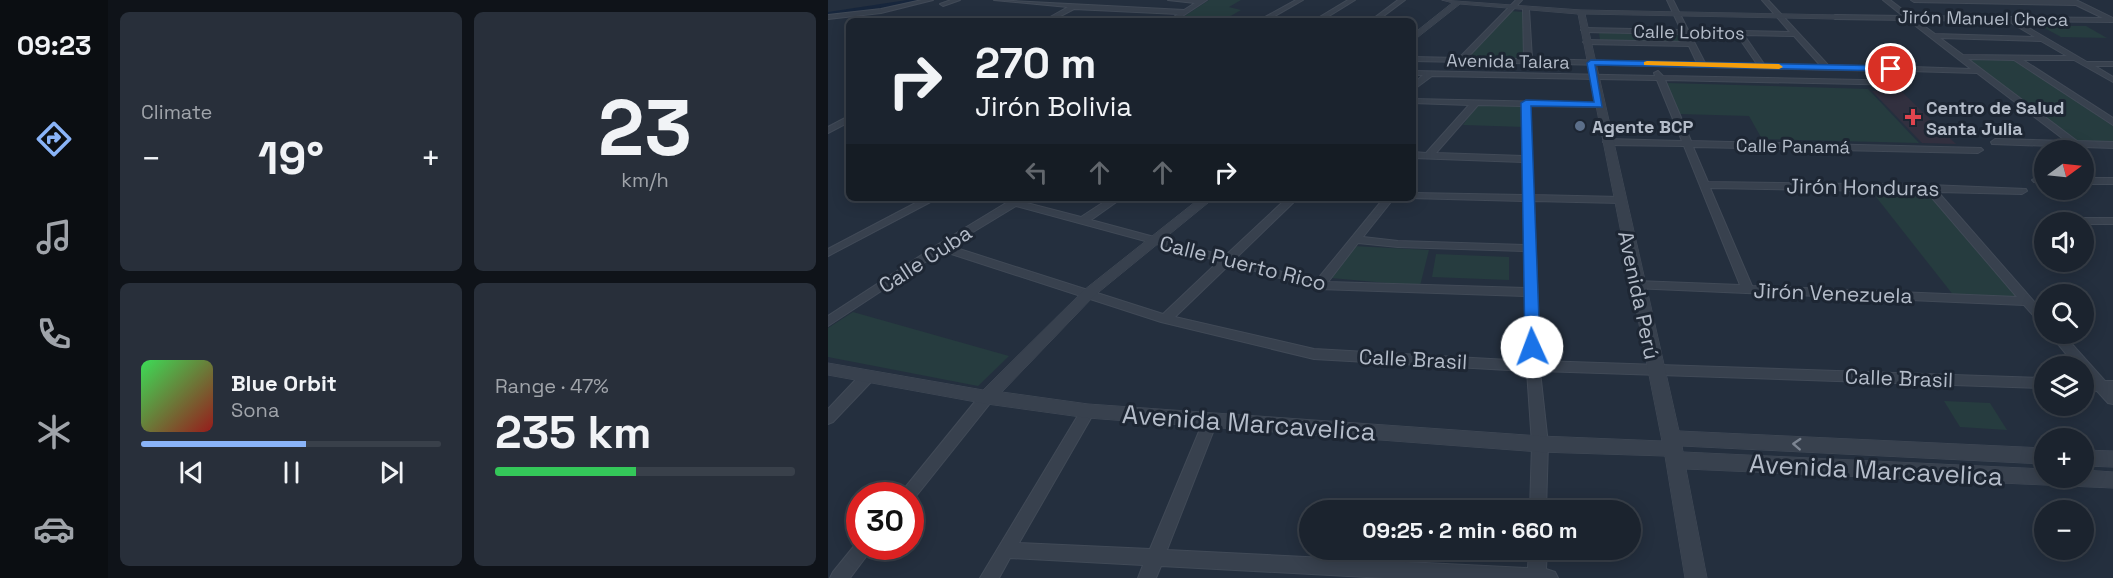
<!DOCTYPE html>
<meta charset="utf-8">
<style>
body{margin:0;font-family:"Space Grotesk",sans-serif;background:#282f3a;color:#f1f3f6;height:100vh;display:flex;flex-direction:column;font-size:22px;white-space:nowrap}
*{box-sizing:border-box;margin:0}
p{font-size:20px;color:#a0a4aa}
.icon{flex:none;width:33px;height:33px;fill:none;stroke:currentColor;stroke-width:2;stroke-linecap:round;stroke-linejoin:round}
.map{position:relative;flex:1;overflow:hidden}
.drawer{display:flex;flex-direction:column;gap:12px;padding:12px;background:#0f1319;width:720px}
.drawer>*{flex:none}
.banner{position:absolute;left:18px;top:18px;width:570px;height:183px;border-radius:9px;box-shadow:0 3px 15px #0003,0 0 0 2px #39404a;background:#1b232e;color:#f1f3f6;overflow:hidden}
.needle{width:39px;rotate:75deg}
.fabs{position:absolute;left:1206px;top:140px;display:grid;gap:12px}
.fabs a{display:grid;place-items:center;width:60px;height:60px;border-radius:50%;background:#1b232e;box-shadow:0 3px 15px #0003,0 0 0 2px #39404a;font-size:30px}
.speed{position:absolute;left:18px;top:482px;display:flex;gap:12px;font-size:30px;font-weight:700;text-align:center}
.speed>*{display:grid;place-content:center;width:78px;height:78px;border-radius:50%;background:#1b232e;box-shadow:0 3px 15px #0003,0 0 0 2px #39404a;line-height:1}
.speed .limit{border:9px solid #d22;background:#fff;color:#111}
.pin{position:absolute;display:grid;place-items:center;width:51px;height:51px;color:#fff;margin:-26px;border:3px solid #fff;border-radius:50%;box-shadow:0 2px 6px #0007}
.me{position:absolute;width:66px;margin:-33px;rotate:358deg;stroke-linejoin:round;filter:drop-shadow(0 0 4px #0008)}
.turn{display:flex;align-items:center;gap:21px;height:126px;padding:0 30px;font-size:27px}
.turn .icon{width:78px;height:78px;stroke-width:2.5}
.turn b{display:block;font-size:42px;line-height:51px}
.lanes{display:flex;align-items:center;height:57px;padding:0 30px;background:#0003;justify-content:center;gap:30px;direction:ltr}
.lanes .off{opacity:.35}
.big{font-size:45px;font-weight:800;line-height:1.1}
.drawer .card{flex:1;display:flex;flex-direction:column;justify-content:center;gap:9px;min-width:0;padding:0 21px;border-radius:9px;background:#282f3a}
.drawer .dial{align-items:center;gap:0}
.dial b{font-size:78px;line-height:1}
.song{display:flex;align-items:center;gap:18px}
.cover{width:72px;height:72px;border-radius:9px;background:linear-gradient(135deg,hsl(130 70% 55%),hsl(0 70% 35%))}
.played{height:6px;border-radius:3px;background:linear-gradient(90deg,#8ab4f8 55%,#39404a 55%)}
.keys{display:flex;justify-content:space-around;direction:ltr}
.heat{display:flex;justify-content:space-between;align-items:center;font-size:33px;direction:ltr}
.charge{height:9px;border-radius:4px;background:linear-gradient(90deg,#34c759 47%,#39404a 0)}
.drawer .tiles{flex:1;display:grid;gap:12px;grid-template-columns:repeat(2,1fr)}
.trip{position:absolute;left:471px;top:500px;width:342px;height:60px;border-radius:30px;background:#1b232e;box-shadow:0 3px 15px #0003,0 0 0 2px #39404a;font-weight:800;line-height:60px;text-align:center}
main{display:flex;flex:1;min-height:0}
.dock{display:flex;flex-direction:column;width:108px;justify-content:space-around;align-items:center;background:#0b0e12;color:#a0a4aa}
.dock .icon{width:42px;height:42px}
.dock .active{color:#8ab4f8}
.dock b{font-size:27px;color:#f1f3f6}
.map>svg:first-child{display:block}
.medical{fill:#32303f}
.green{fill:#263c3f}
.lines{fill:none;stroke-linecap:round;stroke-linejoin:round}
.canal{fill:#17263c;fill-rule:evenodd}
.minor-casing{stroke:#414a57;stroke-width:2}
.tertiary-casing{stroke:#414a57;stroke-width:1}
.minor{fill:#38414e;fill-rule:evenodd}
.tertiary{fill:#38414e;fill-rule:evenodd}
.oneway{stroke:#7c8592}
.route{fill:#1a73e8;stroke:#114b97;stroke-width:1.5}
.slow{fill:#f59e0b}
.health-dot{fill:#e0444e;stroke:#1d2633;stroke-width:2}
.service-dot{fill:#5c6f8a;stroke:#1d2633;stroke-width:2}
.labels{text-anchor:middle;dominant-baseline:central;stroke-width:6;stroke-linejoin:round;paint-order:stroke}
.far-street-label{font-size:18px;fill:#b4bcc9;stroke:#1d2633}
.far-poi-label{font-size:18px;font-weight:bold;fill:#b4bcc9;stroke:#1d2633;text-anchor:start}
.street-label{font-size:21px;fill:#b4bcc9;stroke:#1d2633}
.near-street-label{font-size:26px;fill:#b4bcc9;stroke:#1d2633}
</style>
<main>
<nav class="dock">
<b>09:23</b>
<svg class="icon active" aria-label="directions" viewBox="0 0 24 24"><path d="M12 3l9 9-9 9-9-9zM9 14v-3h6M13 9l2 2-2 2"/></svg>
<svg class="icon" aria-label="music" viewBox="0 0 24 24"><path d="M9 18V5l10-2v13"/><circle cx="6" cy="18" r="3"/><circle cx="16" cy="16" r="3"/></svg>
<svg class="icon" aria-label="phone" viewBox="0 0 24 24"><path d="M5 4h4l2 5-3 2q2 4 5 5l2-3 5 2v4C11 20 4 13 5 4z"/></svg>
<svg class="icon" aria-label="climate" viewBox="0 0 24 24"><path d="M12 3v18M4 7l16 10M4 17L20 7"/></svg>
<svg class="icon" aria-label="car" viewBox="0 0 24 24"><path d="M5 17H2v-5l4-1 3-4h7l3 4 3 1v5h-3M9 17h6M6 11h13"/><circle cx="7" cy="17" r="2"/><circle cx="17" cy="17" r="2"/></svg>
</nav>
<section class="drawer">
<div class="tiles">
<div class="card"><p>Climate</p>
<div class="heat"><a>−</a><b class="big">19°</b><a>+</a></div>
</div>
<div class="card dial"><b>23</b><p>km/h</p></div>
<div class="card">
<div class="song"><i class="cover"></i><div><b>Blue Orbit</b><p>Sona</p></div></div>
<div class="played"></div>
<div class="keys"><svg class="icon" aria-label="previous" viewBox="0 0 24 24"><path d="M18 5L8 12l10 7zM5 5v14"/></svg><svg class="icon" aria-label="pause" viewBox="0 0 24 24"><path d="M8 5v14M16 5v14"/></svg><svg class="icon" aria-label="next" viewBox="0 0 24 24"><path d="M6 5l10 7-10 7zM19 5v14"/></svg></div>
</div>
<div class="card"><p>Range · 47%</p><b class="big">235 km</b><div class="charge"></div></div>
</div>
</section>
<div class="map">
<svg width="1285" height="578" viewBox="0 0 1285 578">
<rect width="100%" height="100%" fill="#242f3e"/>
<path class="medical" d="M1044 91H1073L1128 144 1094 143Z"/>
<g class="green">
<path d="M381 0H413L401 7 413 10 394 21H349Z"/>
<path d="M682 11 695 12 697 60 639 58Z"/>
<path d="M1213 26H1258L1279 38 1233 37Z"/>
<path d="M771 33H852L856 42 772 40Z"/>
<path d="M1138 59 1188 60 1285 126V144L1249 143Z"/>
<path d="M839 83 1040 89 1091 143 934 139 921 116 851 114Z"/>
<path d="M650 103 696 105V127L635 125Z"/>
<path d="M1045 193 1100 194 1191 298 1126 296Z"/>
<path d="M525 246 601 250 592 286 503 278Z"/>
<path d="M608 254 681 257V280L604 277Z"/>
<path d="M25 312 181 356 150 386 0 357V328Z"/>
<path d="M1116 401 1162 403 1179 430 1132 427Z"/>
</g>
<g class="lines">
<path class="canal" d="M79 0H93L37 12 0 16V12Z"/>
<defs>
<g id="minor">
<path d="M94 0H105L53 13 0 19V15L53 9Z"/>
<path d="M123 0H132L115 6 112 4Z"/>
<path d="M166 0 356 10 367 3 340 0H379L347 21H340L350 14 246 9 223 21H215L240 7Z"/>
<path d="M468 0H475L438 21H430Z"/>
<path d="M520 0H527L493 21H485Z"/>
<path d="M570 0H577L549 21H542Z"/>
<path d="M688 0H694L639 58 696 59 695 9 698 7 701 9 704 59 869 63 861 46 758 44 755 42 758 40 859 42 855 34 756 32 753 30 756 28 853 30 839 0H845L860 30 962 32 934 0H940L1000 65 1063 67 1067 69 1063 71 585 61V57L631 58ZM862 34 909 35 929 64 877 63ZM916 35 966 36 992 65 936 64Z"/>
<path d="M1055 0H1062L1083 16 1275 18 1248 5 1086 2 1083 0H1248L1285 18V22L1189 21 1259 62H1285V66H1267L1285 77V82L1246 60H1195L1285 118V125L1186 60 1140 59 1249 141 1285 142V148L1164 144 1163 142 1167 139 1238 141 1149 73 1081 71 1080 69 1084 67 1143 69 1080 20 1007 19 1004 17 1007 15 1075 16ZM1088 20 1180 21 1207 37 1107 34ZM1112 38 1213 41 1239 56 1135 55Z"/>
<path d="M585 71 827 76 826 73 830 71 835 76 1082 81 1083 83 1079 85 837 80 863 141 1153 148 1155 150 1150 153 865 147 880 182 1101 185 1198 189 1199 191 1194 194 1110 192 1216 313V324L1212 323 1196 305 805 288 803 285 805 282 809 281 912 285 856 146 779 145 775 142 779 139 854 141 829 80 604 76 585 90V84L595 75H585ZM882 188 1099 192 1189 297 924 286Z"/>
<path d="M585 99 771 103 775 105 771 107 702 106 705 195 792 197 797 200 792 203 706 201 712 361 1216 378V388L712 371 720 444 718 510H702L704 444 699 371 486 359 333 322 114 251 0 326V316L109 245 178 203 165 198H195V202L253 217 282 198H294L263 220 397 256 459 198H470L407 259 488 281 556 198H566L535 237 570 241 696 245V201L581 198H585V193L695 195V162L585 158V152L598 153 641 105 585 103ZM650 105 694 106 695 156 608 153ZM188 206 391 261 335 314 122 246ZM530 243 570 247 696 251 697 288 500 282ZM402 264 491 289 697 296 698 361 486 349 347 317Z"/>
<path d="M21 116V122L0 133V127Z"/>
<path d="M1209 177H1216V183L1206 182 1204 180Z"/>
<rect x="1256" y="178" width="29" height="6"/>
<path d="M97 198H110L0 256V249Z"/>
<path d="M1254 218H1285V224H1256V222H1249L1250 219Z"/>
<path d="M1221 333H1234L1277 381H1285V404L1280 403 1269 391 1256 390V380H1260L1256 374V366H1248Z"/>
<path d="M39 372 44 373 46 377 44 381 5 422 0 424V409L34 373Z"/>
<path d="M159 392 164 393 166 397 164 401 85 500 82 501V495H71L154 393Z"/>
<path d="M260 405 265 407 267 411 191 543 322 549 375 422 377 418 382 416 387 418 389 422 339 550 700 568 701 549H719L718 569 727 572 730 578H557L333 566 328 578H310L315 565 182 558 171 578H152L255 407Z"/>
<path d="M31 540 32 546H46L22 578H2L5 572Z"/>
</g>
<g id="tertiary">
<path d="M614 0 753 10 1010 15V19H1007L757 14 851 431 1216 448V464L854 446 855 452 1216 469V477H1256V470L1285 472V488L858 469 879 578H857L837 456 712 452 260 418 159 404 0 375V363L155 390 256 290 372 198H386L266 296 174 392 260 404 712 436 834 441 750 14 632 4 585 41V34L624 3Z"/>
<path d="M1256 450 1285 451V467L1256 466Z"/>
</g>
</defs>
<use href="#minor" class="minor-casing"/>
<use href="#tertiary" class="tertiary-casing"/>
<use href="#minor" class="minor"/>
<use href="#tertiary" class="tertiary"/>
</g>
<defs><path id="oneway-chevron" d="M-2-3.5L2.5 0L-2 3.5" fill="none" stroke-width="1.6" stroke-linecap="round" stroke-linejoin="round" transform="scale(1.5)"/></defs>
<use class="oneway" href="#oneway-chevron" transform="translate(969 444) rotate(-177)"/>
<path class="route" d="M763 60 1063 66 1068 69 1063 71 767 65 774 107 703 106 712 347 704 352 697 347 693 103 698 100 766 102 759 63Z"/>
<path class="slow" d="M819 61 951 64 955 67 951 69 816 65V62Z"/>
<path class="health-dot" d="M1082 108h6v6h6v6h-6v6h-6v-6h-6v-6h6z"/>
<circle class="service-dot" cx="752" cy="126" r="6"/>
<g class="labels">
<g class="far-street-label">
<text transform="translate(1155 18) rotate(1)">Jirón Manuel Checa</text>
<text transform="translate(861 32) rotate(1)">Calle Lobitos</text>
<text transform="translate(680 61) rotate(1)">Avenida Talara</text>
<text transform="translate(965 146) rotate(1)">Calle Panamá</text>
</g>
<g class="far-poi-label">
<text x="1098" y="107">Centro de Salud<tspan x="1098" dy="21">Santa Julia</tspan></text>
<text x="764" y="126">Agente BCP</text>
</g>
<g class="street-label">
<text transform="translate(1035 187) rotate(1)">Jirón Honduras</text>
<text transform="translate(97 259) rotate(-33)">Calle Cuba</text>
<text transform="translate(415 263) rotate(14)">Calle Puerto Rico</text>
<text transform="translate(1005 293) rotate(2)">Jirón Venezuela</text>
<text transform="translate(811 295) rotate(78)">Avenida Perú</text>
<text transform="translate(585 359) rotate(3)">Calle Brasil</text>
<text transform="translate(1071 378) rotate(2)">Calle Brasil</text>
</g>
<g class="near-street-label">
<text transform="translate(421 423) rotate(4)">Avenida Marcavelica</text>
<text transform="translate(1048 470) rotate(3)">Avenida Marcavelica</text>
</g>
</g>
</svg>
<div class="fabs">
<a><svg class="needle" viewBox="-14 -14 28 28"><path d="M0-13l5 13h-10z" fill="#e53935"/><path d="M0 13l5-13h-10z" fill="#a0a4aa"/></svg></a>
<a><svg class="icon" aria-label="sound" viewBox="0 0 24 24"><path d="M4 9h4l5-4v14l-5-4H4zM17 9q2 3 0 6"/></svg></a>
<a><svg class="icon" aria-label="search" viewBox="0 0 24 24"><circle cx="10" cy="10" r="6"/><path d="M15 15l6 6"/></svg></a>
<a><svg class="icon" aria-label="layers" viewBox="0 0 24 24"><path d="M12 4l9 5-9 5-9-5zM3 14l9 5 9-5"/></svg></a>
<a>+</a>
<a>−</a>
</div>
<div class="speed"><div class="limit">30</div></div>
<div class="pin" style="left:1063px;top:69px;background:#d93025"><svg class="icon" aria-label="arrive" viewBox="0 0 24 24"><path d="M6 21V4h12l-3 4 3 4H6"/></svg></div>
<svg class="me" style="left:704px;top:347px" viewBox="-20 -20 40 40"><circle r="19" fill="#fff"/><path d="M0-13L10 11 0 6-10 11z" fill="#1a73e8"/></svg>
<div class="trip">09:25 · 2 min · 660 m</div>
<div class="banner">
<div class="turn"><svg class="icon" aria-label="right" viewBox="0 0 24 24"><path d="M7 20v-9h11M14 6l5 5-5 5"/></svg><div><b>270 m</b>Jirón Bolivia</div></div>
<div class="lanes"><svg class="icon off" aria-label="left" viewBox="0 0 24 24"><path d="M17 20v-9H6M10 6l-5 5 5 5"/></svg><svg class="icon off" aria-label="ahead" viewBox="0 0 24 24"><path d="M12 20V5M6 11l6-6 6 6"/></svg><svg class="icon off" aria-label="ahead" viewBox="0 0 24 24"><path d="M12 20V5M6 11l6-6 6 6"/></svg><svg class="icon" aria-label="right" viewBox="0 0 24 24"><path d="M7 20v-9h11M14 6l5 5-5 5"/></svg></div>
</div>
</div>
</main>
